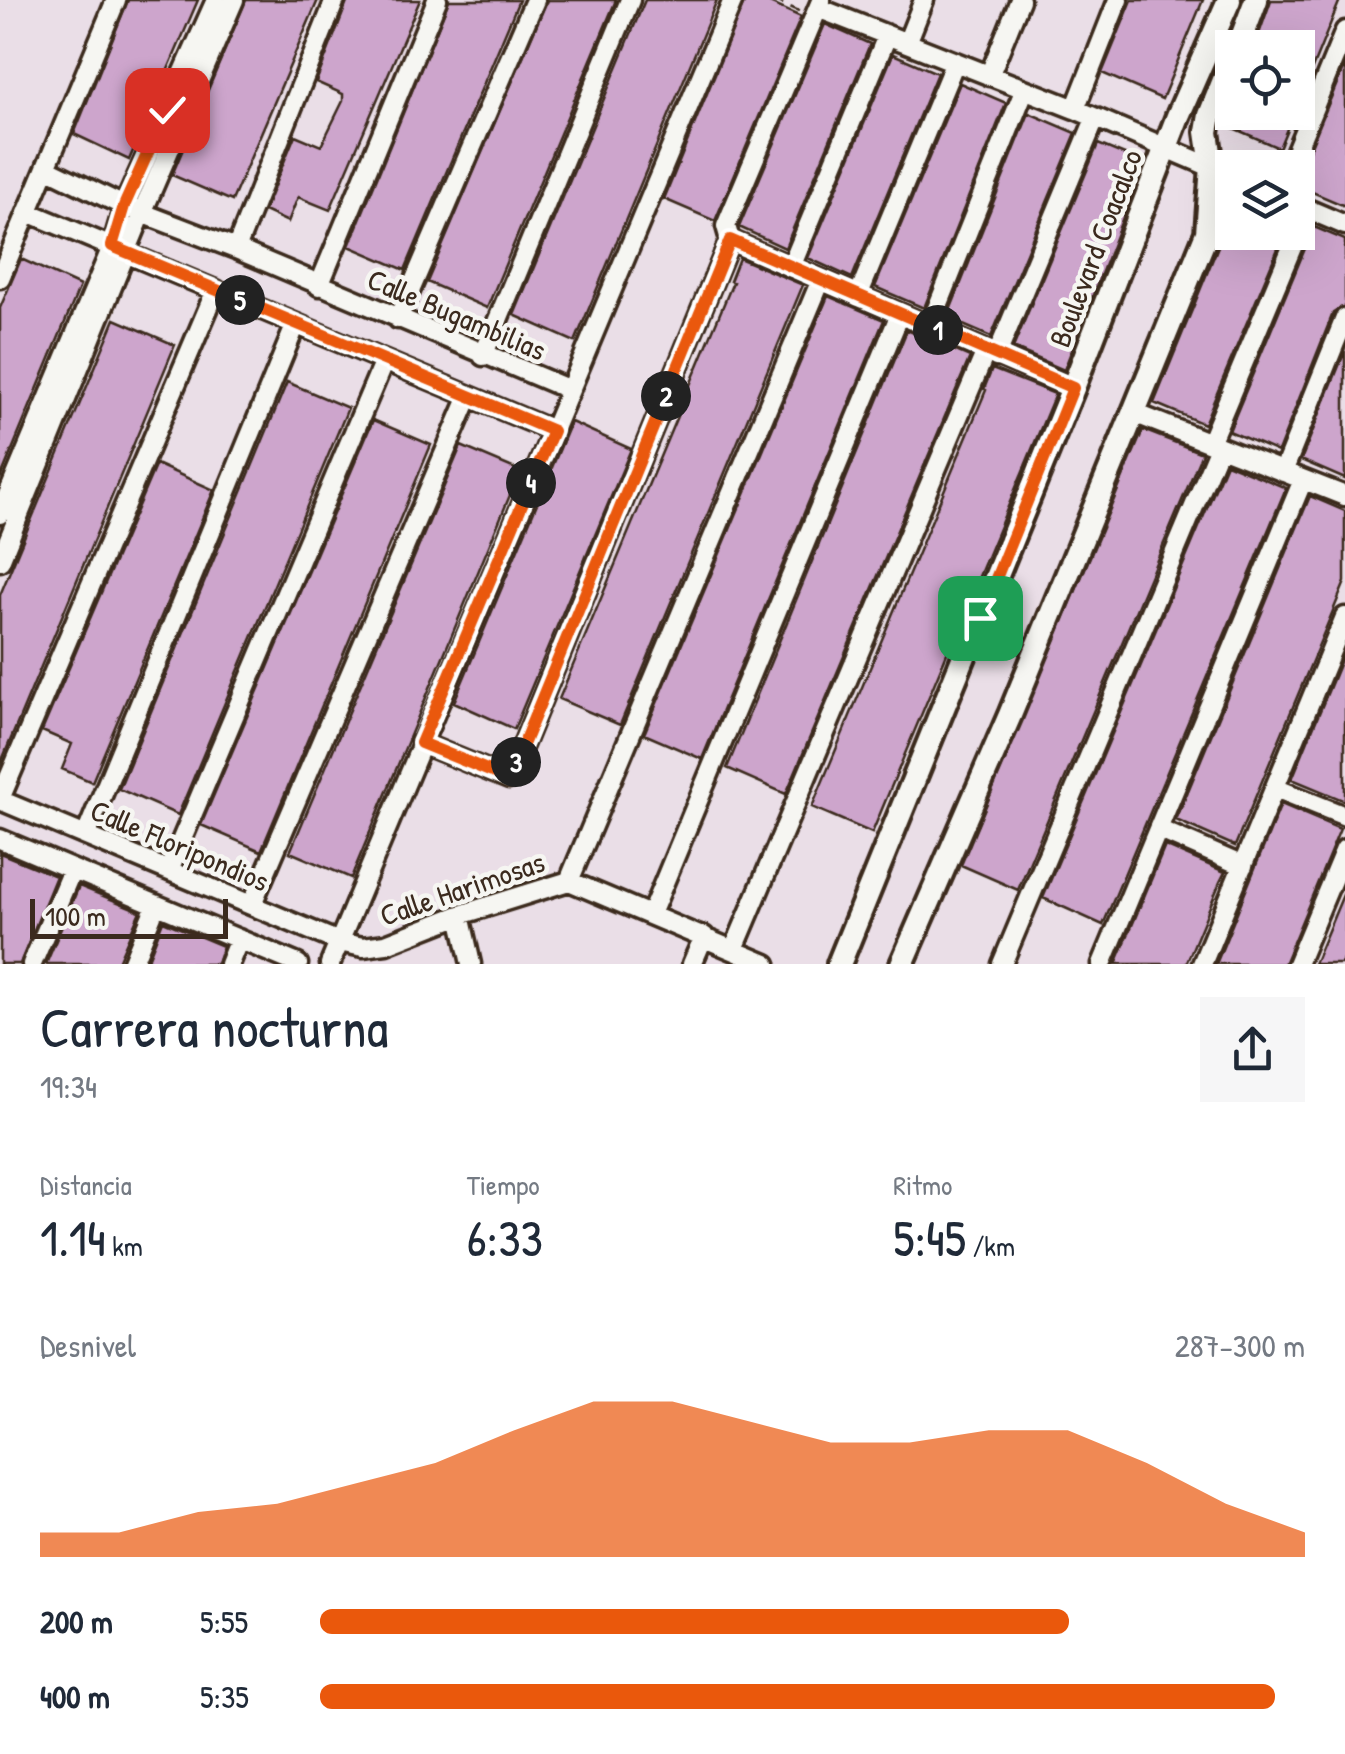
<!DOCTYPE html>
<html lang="es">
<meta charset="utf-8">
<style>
body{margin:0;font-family:"Patrick Hand",sans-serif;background:#f6f6f7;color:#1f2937;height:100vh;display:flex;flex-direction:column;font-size:38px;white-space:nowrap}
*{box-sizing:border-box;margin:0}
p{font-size:32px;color:#747a83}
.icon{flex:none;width:55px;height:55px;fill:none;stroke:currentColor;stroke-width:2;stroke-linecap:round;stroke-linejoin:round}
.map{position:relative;height:964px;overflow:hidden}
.panel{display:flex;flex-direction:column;background:#fff;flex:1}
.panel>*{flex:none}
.buttons{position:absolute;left:1215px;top:30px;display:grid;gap:20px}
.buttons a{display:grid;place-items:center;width:100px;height:100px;border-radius:0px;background:#fff;box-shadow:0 10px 40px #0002;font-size:50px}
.scale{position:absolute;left:30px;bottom:25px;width:198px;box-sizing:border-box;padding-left:10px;border:5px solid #3b2a1e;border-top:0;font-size:28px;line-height:35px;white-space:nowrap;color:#3b2a1e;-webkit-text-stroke:8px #f6f6f2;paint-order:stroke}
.pin{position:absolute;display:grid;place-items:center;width:85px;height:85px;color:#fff;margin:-42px;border-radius:20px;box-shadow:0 5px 15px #0006}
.km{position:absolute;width:50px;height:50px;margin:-25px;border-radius:50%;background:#222;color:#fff;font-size:28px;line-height:50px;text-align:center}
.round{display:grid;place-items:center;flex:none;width:105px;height:105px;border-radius:0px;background:#f6f6f7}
.headline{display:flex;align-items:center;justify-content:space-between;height:170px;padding:0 40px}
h1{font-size:55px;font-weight:600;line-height:75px}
.figures{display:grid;grid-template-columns:repeat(3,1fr);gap:15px;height:170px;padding:10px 40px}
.figures div{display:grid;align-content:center}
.figures b{font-size:50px;font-weight:600}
.figures small{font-size:28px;font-weight:400}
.figures p{font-size:28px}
.chart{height:280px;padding:20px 40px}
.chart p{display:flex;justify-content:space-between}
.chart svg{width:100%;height:180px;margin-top:10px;fill:#ea580c;opacity:.7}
ul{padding:0 40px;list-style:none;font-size:32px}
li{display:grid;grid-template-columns:160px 120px 1fr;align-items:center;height:75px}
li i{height:25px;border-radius:12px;background:#ea580c}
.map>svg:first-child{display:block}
</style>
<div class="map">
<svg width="1345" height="964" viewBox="0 0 1345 964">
<rect width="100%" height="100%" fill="#eadee7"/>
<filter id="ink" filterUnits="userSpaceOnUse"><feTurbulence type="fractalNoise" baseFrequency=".01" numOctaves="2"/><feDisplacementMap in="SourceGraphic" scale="20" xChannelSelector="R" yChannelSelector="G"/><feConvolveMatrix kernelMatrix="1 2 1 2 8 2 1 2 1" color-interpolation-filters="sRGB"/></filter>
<g filter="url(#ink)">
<!-- building -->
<path fill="#cda5cc" stroke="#3b2a1e" stroke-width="2.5" d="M128,0H198L129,160L74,134Z
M246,0H318L232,201L172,175Z
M348,0H420L330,210L298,197L288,222L264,211L295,135L321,146L343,101V94L316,82Z
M449,0H519L405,270L349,246Z
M547,0H616L487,308L427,282Z
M645,0H717L575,342L514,315Z
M745,0H763L801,17L715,221L664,199Z
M1132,0H1203L1162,99L1102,73Z
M1271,0H1340L1298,103V48H1254Z
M825,24L870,44L785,248L739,227Z
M893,54L937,73L852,278L808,258Z
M1345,64V206L1298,186V177Z
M960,83L1006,103L924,308L875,287Z
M1232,99V112H1294L1279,148L1224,124Z
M1029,113L1076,133L991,337L947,318Z
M1098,144L1144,163L1064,370L1013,348Z
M1232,199V232H1285L1204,424L1154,403L1221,239L1223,221Z
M1314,227L1345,240V306L1333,313L1278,452L1229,431Z
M739,258L803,285L620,725L559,699L733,282L730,281Z
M21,259L80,286L0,479V308Z
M828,296L884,320L702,759L644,734Z
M115,319L175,345L0,765V595Z
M907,330L970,357L786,794L727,768Z
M1345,351V479L1301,460Z
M992,369L1055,394L872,833L812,807L986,390L984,389Z
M287,382L348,408L178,815L119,789Z
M373,420L431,445L261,851L201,825Z
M571,422L631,449L514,729L454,702Z
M1143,430L1202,453L1018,890L961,865Z
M461,446L520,471L351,878L290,852Z
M1226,463L1286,488L1103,925L1043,898Z
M156,464L214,490L92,782L62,769L72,744L42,731Z
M1310,496L1345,511V582L1235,846L1176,820Z
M1345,650V801L1292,779Z
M1281,804L1340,829L1284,964H1216Z
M1165,846L1225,872L1220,882L1186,964H1116Z
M0,853L56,876L20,964H0Z
M79,886L140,911L117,964H46Z
M1345,890V955L1341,964H1314Z
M163,921L223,946L217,964H146Z"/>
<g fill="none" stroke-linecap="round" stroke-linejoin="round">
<!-- minor casing -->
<g stroke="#3b2a1e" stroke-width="25">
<path id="minor" d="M818,8L1075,109L1232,176
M907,43L924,0
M989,76L1020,0
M1075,109L1118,0
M46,168L124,206L236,249L570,390
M1289,168L1345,31
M1298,205L1345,225
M28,212L553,431
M730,240L1073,388
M730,240L726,226L821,1
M236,249L335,0
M791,267L887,36
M0,278L116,0
M319,286L437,0
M858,296L955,62
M398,319L535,0
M930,326L1024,91
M483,356L630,0
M996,357L1095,119
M1134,413L1345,496
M1210,443L1308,209
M1283,472L1345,318
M0,514L112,247L124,206L216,0
M0,561L142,213L234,0
M421,743L509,779L730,240
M1275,788L1345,816
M0,799L216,290
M0,800L339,942L363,947L386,944L460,915L569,881L766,964
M1158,829L1243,866
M86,835L296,324
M0,839L298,964
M169,870L384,361
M569,881L821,280
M252,904L469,396
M651,914L900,314
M460,915L471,964
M734,949L986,351
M32,964L72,870
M132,964L156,905
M229,964L239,939
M330,964L733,0
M692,964L704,936
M1002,964L1219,447
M1102,964L1303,480
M1202,964L1345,617
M1297,964L1345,849"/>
</g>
<!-- major casing -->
<g stroke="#3b2a1e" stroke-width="30">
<path id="major" d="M1238,48L1256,0
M839,964L1073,388L1178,116L1229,0
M902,964L1010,715L1207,233L1212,166L1207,132L1210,115L1232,60"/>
</g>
<!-- path -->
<path stroke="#3b2a1e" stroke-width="2.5" stroke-dasharray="10 8" stroke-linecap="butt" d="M774,0L799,11"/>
<!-- minor -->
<use href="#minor" stroke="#f6f6f2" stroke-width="18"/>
<!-- major -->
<use href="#major" stroke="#f6f6f2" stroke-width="22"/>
</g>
</g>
<g fill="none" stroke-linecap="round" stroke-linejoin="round" filter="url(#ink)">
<!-- route casing -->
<g stroke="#fff" stroke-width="20">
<path id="route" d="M167,110L124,206L112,246L553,431L421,743L509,779L730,240L1073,388L980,618"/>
</g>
<!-- route -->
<use href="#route" stroke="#ea580c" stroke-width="12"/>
</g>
<g text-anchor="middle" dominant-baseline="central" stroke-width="9" stroke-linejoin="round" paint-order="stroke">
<!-- street labels -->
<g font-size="30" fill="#3b2a1e" stroke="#f6f6f2">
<text transform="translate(1095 248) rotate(-69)">Boulevard Coacalco</text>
<text transform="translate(457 314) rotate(23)">Calle Bugambilias</text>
<text transform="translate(180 845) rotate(23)">Calle Floripondios</text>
<text transform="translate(462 888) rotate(-19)">Calle Harimosas</text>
</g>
</g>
</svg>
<div class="buttons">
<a><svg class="icon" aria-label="locate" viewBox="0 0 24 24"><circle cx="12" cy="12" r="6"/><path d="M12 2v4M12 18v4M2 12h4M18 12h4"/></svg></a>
<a><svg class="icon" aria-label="layers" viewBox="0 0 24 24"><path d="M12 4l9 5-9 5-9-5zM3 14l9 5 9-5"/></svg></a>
</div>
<div class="scale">100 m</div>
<div class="pin" style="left:980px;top:618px;background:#1e9e55"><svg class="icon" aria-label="arrive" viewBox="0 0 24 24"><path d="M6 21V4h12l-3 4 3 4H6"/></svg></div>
<div class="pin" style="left:167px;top:110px;background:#d93025"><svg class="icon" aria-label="check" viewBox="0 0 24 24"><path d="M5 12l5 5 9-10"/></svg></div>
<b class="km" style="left:938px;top:330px">1</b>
<b class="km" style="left:666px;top:396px">2</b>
<b class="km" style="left:516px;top:762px">3</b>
<b class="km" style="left:531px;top:483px">4</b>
<b class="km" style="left:240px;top:300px">5</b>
</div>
<section class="panel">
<div class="headline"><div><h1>Carrera nocturna</h1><p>19:34</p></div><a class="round"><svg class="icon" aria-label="share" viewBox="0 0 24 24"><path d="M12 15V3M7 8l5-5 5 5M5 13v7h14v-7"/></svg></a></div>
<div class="figures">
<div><p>Distancia</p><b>1.14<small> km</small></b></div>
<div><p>Tiempo</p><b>6:33</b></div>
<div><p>Ritmo</p><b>5:45<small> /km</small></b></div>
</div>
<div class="chart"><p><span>Desnivel</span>287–300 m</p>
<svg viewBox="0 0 160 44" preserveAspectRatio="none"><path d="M0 44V38L10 38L20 33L30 31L40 26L50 21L60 13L70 6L80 6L90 11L100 16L110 16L120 13L130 13L140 21L150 31L160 38V44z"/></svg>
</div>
<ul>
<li><b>200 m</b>5:55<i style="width:76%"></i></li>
<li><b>400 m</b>5:35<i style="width:97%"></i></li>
</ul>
</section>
